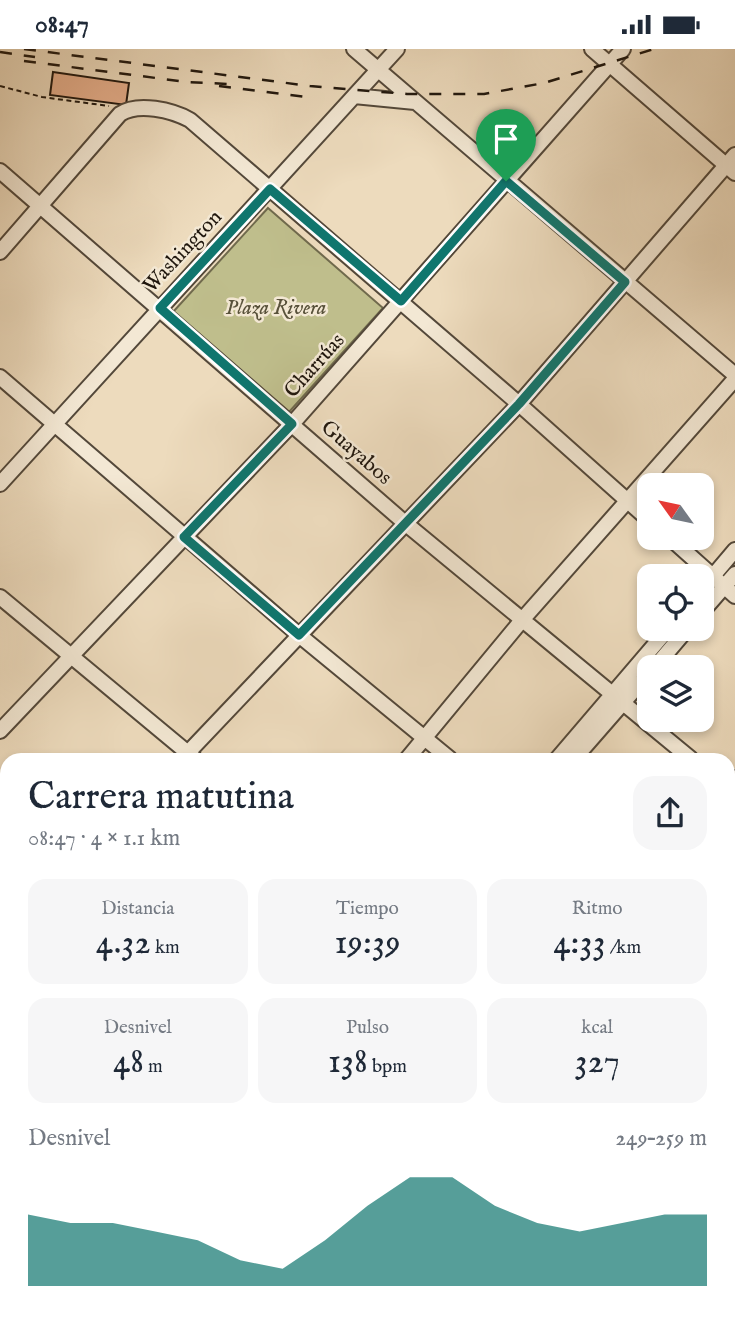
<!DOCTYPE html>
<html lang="es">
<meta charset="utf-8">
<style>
body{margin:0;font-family:"IM FELL English",serif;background:#f6f6f7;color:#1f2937;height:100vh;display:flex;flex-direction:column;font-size:26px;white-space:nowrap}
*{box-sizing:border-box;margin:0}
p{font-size:23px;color:#747a83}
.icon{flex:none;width:38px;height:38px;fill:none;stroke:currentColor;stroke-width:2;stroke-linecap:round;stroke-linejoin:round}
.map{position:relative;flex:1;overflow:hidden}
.side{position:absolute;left:0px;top:704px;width:735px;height:569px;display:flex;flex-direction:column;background:#fff;border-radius:21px 21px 0 0;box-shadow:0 4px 10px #0003}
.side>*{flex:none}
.needle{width:46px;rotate:303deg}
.controls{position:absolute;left:637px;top:424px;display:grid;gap:14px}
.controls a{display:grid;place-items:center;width:77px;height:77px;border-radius:14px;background:#fff;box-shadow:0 4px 10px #0003;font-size:35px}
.pin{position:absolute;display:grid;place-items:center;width:60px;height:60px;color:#fff;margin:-72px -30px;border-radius:50% 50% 50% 0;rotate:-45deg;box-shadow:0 0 7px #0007}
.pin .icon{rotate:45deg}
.round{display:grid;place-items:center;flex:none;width:74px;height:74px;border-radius:21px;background:#f6f6f7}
.overview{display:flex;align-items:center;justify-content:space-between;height:119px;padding:0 28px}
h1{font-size:38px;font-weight:600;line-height:52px}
.figures{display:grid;grid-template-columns:repeat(3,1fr);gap:10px;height:119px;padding:7px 28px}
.figures div{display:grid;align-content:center;border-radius:18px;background:#f6f6f7;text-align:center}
.figures b{font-size:35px;font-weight:600}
.figures small{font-size:19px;font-weight:400}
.figures p{font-size:19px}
.chart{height:196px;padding:14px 28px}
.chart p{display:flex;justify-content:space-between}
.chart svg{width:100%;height:126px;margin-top:7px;fill:#0f766e;opacity:.7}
.status{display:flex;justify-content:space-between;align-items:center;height:49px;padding:0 35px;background:#fff;direction:ltr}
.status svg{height:19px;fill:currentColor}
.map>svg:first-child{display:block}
</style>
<div class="status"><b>08:47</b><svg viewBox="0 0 49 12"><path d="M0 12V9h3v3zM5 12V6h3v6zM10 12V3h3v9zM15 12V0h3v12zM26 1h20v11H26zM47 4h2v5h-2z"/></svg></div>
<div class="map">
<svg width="735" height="1272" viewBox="0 0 735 1272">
<rect width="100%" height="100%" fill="#eddbbd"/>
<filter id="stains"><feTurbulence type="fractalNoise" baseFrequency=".00286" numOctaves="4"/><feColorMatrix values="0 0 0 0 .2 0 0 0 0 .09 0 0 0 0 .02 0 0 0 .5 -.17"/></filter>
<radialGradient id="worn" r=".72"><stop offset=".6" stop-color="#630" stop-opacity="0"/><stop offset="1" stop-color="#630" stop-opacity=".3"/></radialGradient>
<!-- green -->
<path fill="#bfbe8c" stroke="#706a4d" stroke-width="2" d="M268,159L383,259L289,363L173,263Z"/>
<!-- building -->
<path fill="#e5ae8b" stroke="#20170e" stroke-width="2" d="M53,23L129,34L126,56L50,46Z"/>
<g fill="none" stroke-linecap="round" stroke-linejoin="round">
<!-- minor casing -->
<g stroke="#53483a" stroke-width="18">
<path id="minor" d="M354,0L735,326
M592,0L735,124
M354,47L415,53
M0,122L405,474L691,710
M0,203L120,65C138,53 172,61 190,71L519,355L649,471
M0,328L299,586L450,710
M0,435L397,0
M669,488L735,547
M702,540L735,501
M0,548L195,710
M702,563L735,525
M655,618L688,579
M0,682L292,375L623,0
M182,710L519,355L735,106
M407,710L522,571L735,330
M557,710L669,579
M574,710L649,624
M728,738L735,729
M0,748L7,754
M0,901L7,894
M0,940L7,947
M728,941L735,932
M728,1132L735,1137
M0,1166L7,1159
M0,1179L7,1186
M728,1199L735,1189
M94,1265L102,1272
M373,1265L382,1272
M664,1265L672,1272
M78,1272L84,1265
M201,1272L206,1265
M306,1272L312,1265
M480,1272L485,1265"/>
</g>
<!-- path -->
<path stroke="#20170e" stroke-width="2" stroke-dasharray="5 3.5" stroke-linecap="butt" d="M0,37L42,48L109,57"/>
<!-- minor -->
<use href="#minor" stroke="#f3e8d4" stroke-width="14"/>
<!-- rail -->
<path stroke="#20170e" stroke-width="2.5" stroke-dasharray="12 12" stroke-linecap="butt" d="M24,0L310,37L407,45H484L544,34L654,0
M0,3L35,8
M24,12L187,33L229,35
M219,37L306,48"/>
</g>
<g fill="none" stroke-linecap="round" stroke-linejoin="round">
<!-- route casing -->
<g stroke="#fff" stroke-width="14">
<path id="route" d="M506,132L625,233L519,355L299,586L184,488L292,375L160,259L270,140L401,252Z"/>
</g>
<!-- route -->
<use href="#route" stroke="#0f766e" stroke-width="9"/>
</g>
<g text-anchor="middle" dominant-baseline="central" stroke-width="5" stroke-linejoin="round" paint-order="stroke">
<!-- street labels -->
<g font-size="21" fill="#20170e" stroke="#f3e8d4">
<text transform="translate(183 203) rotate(-47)">Washington</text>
<text transform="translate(315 317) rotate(-48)">Charrúas</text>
<text transform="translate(356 404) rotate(41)">Guayabos</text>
</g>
<!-- park labels -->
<g font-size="21" font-style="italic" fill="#58513a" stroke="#f3e8d4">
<text x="276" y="259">Plaza Rivera</text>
</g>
</g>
<rect width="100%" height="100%" filter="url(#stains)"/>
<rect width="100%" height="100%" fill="url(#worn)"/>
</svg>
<div class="controls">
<a><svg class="needle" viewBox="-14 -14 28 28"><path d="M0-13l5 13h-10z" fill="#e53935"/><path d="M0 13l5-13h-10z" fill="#747a83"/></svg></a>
<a><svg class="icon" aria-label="locate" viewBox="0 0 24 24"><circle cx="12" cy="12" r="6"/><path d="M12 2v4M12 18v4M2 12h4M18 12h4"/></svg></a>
<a><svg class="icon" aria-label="layers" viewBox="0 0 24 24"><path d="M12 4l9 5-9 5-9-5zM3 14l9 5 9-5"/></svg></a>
</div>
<div class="pin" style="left:506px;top:132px;background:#1e9e55"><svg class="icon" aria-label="arrive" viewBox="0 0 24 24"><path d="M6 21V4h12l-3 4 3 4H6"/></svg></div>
<section class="side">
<div class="overview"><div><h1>Carrera matutina</h1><p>08:47 · 4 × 1.1 km</p></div><a class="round"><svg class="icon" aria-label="share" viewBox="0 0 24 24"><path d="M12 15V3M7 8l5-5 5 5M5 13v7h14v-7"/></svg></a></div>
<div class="figures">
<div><p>Distancia</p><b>4.32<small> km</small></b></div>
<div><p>Tiempo</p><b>19:39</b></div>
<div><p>Ritmo</p><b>4:33<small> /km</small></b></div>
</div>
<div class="figures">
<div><p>Desnivel</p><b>48<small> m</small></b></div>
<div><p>Pulso</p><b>138<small> bpm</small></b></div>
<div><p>kcal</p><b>327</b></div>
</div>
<div class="chart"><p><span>Desnivel</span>249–259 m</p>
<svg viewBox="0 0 160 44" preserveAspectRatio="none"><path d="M0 44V19L10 22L20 22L30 25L40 28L50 35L60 38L70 28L80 16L90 6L100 6L110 16L120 22L130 25L140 22L150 19L160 19V44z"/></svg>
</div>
</section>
</div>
